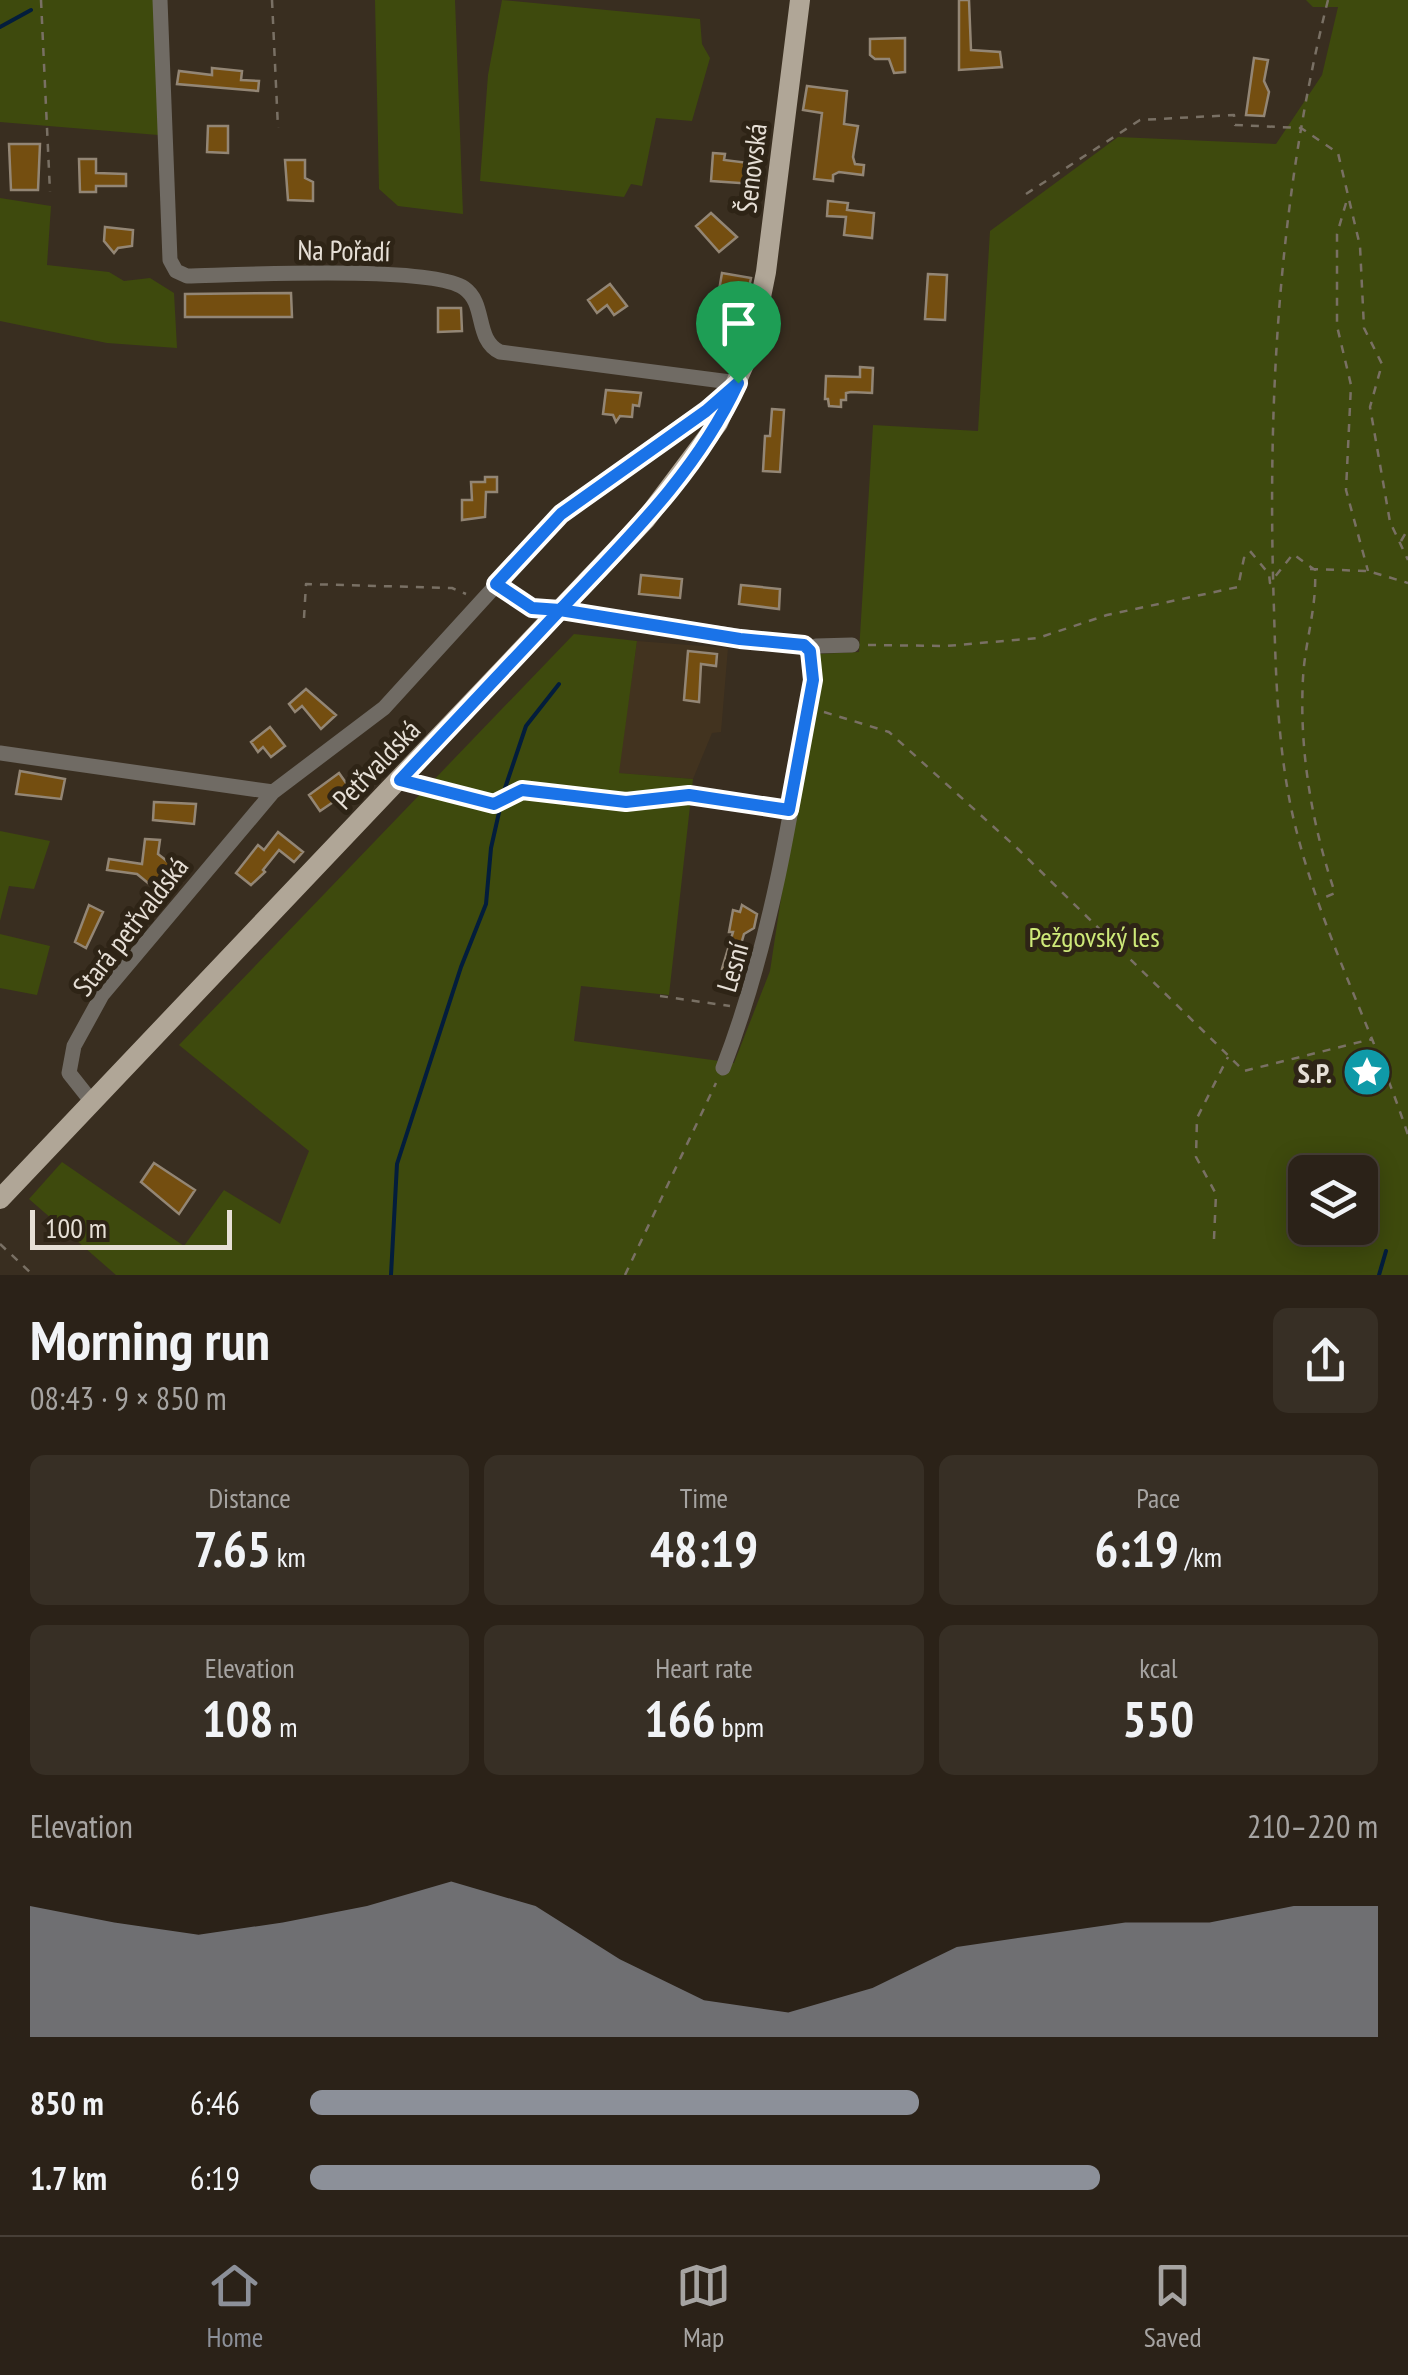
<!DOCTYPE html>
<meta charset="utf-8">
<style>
body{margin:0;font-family:"PT Sans Narrow",sans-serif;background:#372f25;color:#f1f3f6;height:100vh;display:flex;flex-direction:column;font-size:38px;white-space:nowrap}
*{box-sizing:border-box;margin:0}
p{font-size:32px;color:#a6a4a2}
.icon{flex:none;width:55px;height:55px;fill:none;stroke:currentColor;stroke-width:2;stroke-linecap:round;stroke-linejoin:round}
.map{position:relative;height:1275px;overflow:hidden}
.details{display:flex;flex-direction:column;background:#2b2218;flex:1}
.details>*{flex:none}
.controls{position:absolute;left:1288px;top:1155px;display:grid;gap:20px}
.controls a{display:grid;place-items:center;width:90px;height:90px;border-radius:15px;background:#2b2218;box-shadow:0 5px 25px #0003,0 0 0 2px #473f37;font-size:50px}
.scale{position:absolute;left:30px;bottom:25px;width:202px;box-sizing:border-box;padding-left:10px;border:5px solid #e6dfd6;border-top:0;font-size:28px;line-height:35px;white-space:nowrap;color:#e6dfd6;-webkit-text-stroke:8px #2e2416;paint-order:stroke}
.pin{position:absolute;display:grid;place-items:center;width:85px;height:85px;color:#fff;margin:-102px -42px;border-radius:50% 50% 50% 0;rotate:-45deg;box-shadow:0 0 10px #0007}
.pin .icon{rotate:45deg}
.round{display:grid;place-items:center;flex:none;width:105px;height:105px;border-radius:15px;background:#372f25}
.head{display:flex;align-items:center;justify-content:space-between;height:170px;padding:0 30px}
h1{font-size:55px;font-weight:800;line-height:75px}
.figures{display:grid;grid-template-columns:repeat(3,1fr);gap:15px;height:170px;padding:10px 30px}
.figures div{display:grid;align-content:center;border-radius:15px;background:#372f25;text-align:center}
.figures b{font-size:50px;font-weight:800}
.figures small{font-size:28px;font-weight:400}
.figures p{font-size:28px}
.chart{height:280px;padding:20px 30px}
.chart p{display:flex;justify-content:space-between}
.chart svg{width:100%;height:180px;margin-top:10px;fill:#8c9099;opacity:.7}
ul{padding:0 30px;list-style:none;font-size:32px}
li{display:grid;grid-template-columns:160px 120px 1fr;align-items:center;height:75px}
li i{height:25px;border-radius:12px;background:#8c9099}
.menu{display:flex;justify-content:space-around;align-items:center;height:140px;border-top:2px solid #473f37;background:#2b2218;font-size:28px;color:#a6a4a2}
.menu a{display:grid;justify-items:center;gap:5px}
.menu .active{color:#8c9099}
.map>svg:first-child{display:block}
</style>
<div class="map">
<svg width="1408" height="1275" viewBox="0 0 1408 1275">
<rect width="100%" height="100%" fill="#392e20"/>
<!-- built -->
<path fill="#42331f" d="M637,641L728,648L721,732L712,733L693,779L618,773Z"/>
<!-- green -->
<path fill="#3e4a0d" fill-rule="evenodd" d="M0,0H160L158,135L0,122Z
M375,0H455L463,214L398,206L379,189Z
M502,0L700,19L702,44L710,58L692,121L656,118L642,186L631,184L624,197L480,181L488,75Z
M1306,0H1408V1275H116L29,1199L62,1162L184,1246L224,1190L280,1224L309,1151L179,1045L574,634L637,641L619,773L693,779L669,995L581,986L574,1041L734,1063L770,971L818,654L859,652L873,425L978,431L990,231L1118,137L1276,144L1322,75L1338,7H1313ZM1305,1172H1360V1228H1305Z
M0,198L51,206L47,265L109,272L124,281L150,278L174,293L177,348L107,343L0,321Z
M0,831L50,841L34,889L9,886L0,921Z
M0,934L50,946L37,995L0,988Z"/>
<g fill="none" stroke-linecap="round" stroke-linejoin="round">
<!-- stream -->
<path stroke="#031d3c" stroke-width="4" d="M0,27L31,10
M503,794L526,726L559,684
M391,1275L397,1164L461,967L486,904L491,848L500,808
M1379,1275L1386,1251"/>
</g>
<!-- building -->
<path fill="#744e10" stroke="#938675" stroke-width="2.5" d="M959,0H969L971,50L1000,52L1002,67L959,70Z
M905,38V72L894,73L889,59H875L870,55V39Z
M1254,58L1268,60L1264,81L1269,92L1264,116L1246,115Z
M212,68L242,71L241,80L259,81L258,91L177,84L179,71L212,75Z
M807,86L847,91L844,124L858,126L853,157L855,164L864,165L863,175L839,172L833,175V181L814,179L822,113L803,110Z
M208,126H228V153L207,152Z
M9,144H40L38,190H11Z
M713,153L725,154L724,160L757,164L754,184L711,181Z
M79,159H96V173L126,174V186H96V192H80Z
M285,160H305V178L313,182V201L288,200Z
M828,201L848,203L847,210L874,213L872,238L844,235L846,217L827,216Z
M711,213L737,237L719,252L696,226Z
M105,227L133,230L132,246L118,248L114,253L104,241Z
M722,273L751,278L742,320L732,318L733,310L717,302Z
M928,274L947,275L945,320L925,319Z
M610,284L627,306L614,315L607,305L597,313L588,300Z
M291,293L292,317H185V294Z
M438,308H461L462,331L438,332Z
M860,367L873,368L872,393L851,392L846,393V400H841V407L829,406L828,399H825L826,376L860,377Z
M606,390L641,393L639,406L633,405L632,417L620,416L616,422L613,415L603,414Z
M772,409L784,410L780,472L763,471L765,436H770Z
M485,477H497V492H486L485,517L462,520V500H472L471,482H485Z
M641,575L682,579L680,598L639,594Z
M741,585L780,589L779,609L739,604Z
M688,651L717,654L716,666L701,664L699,702L684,700Z
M306,689L336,715L321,729L302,706L295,712L289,704Z
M270,727L285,746L271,757L263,747L258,752L251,742Z
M20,771L65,779L61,799L16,794Z
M339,773L351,790L320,811L309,795Z
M154,802L196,804L194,824L153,820Z
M278,832L303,852L294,862L279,850L263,870L265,872L251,885L236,873L258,845L264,850Z
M145,839L160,840L158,854L177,869L159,892L137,874L107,870L109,859L142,864Z
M89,905L103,912L86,948L75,942Z
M742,905L757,914L754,928L744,934L733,972L722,969L733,932H729L733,910L740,912Z
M154,1163L195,1190L179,1214L141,1182Z"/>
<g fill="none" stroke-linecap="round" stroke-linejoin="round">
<!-- path -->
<path stroke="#797064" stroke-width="2.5" stroke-dasharray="8 8" stroke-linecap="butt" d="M41,0L50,192
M272,0L278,128
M1328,0C1278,199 1267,406 1274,610C1276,682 1278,759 1296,829C1322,934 1374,1032 1408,1135
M1026,194L1140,120L1234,115L1235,125L1301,128L1338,153L1360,246L1364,328L1382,364L1370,407L1390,522L1408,560
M1346,203L1337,234V326L1351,385L1346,490L1368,571
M1401,541L1408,529
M1310,569L1368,571L1408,583
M304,618L306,584L452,588L466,594
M868,645L946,646L1038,638L1107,615L1238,587L1244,558L1250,551L1269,574L1270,583L1293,554L1315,570C1317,608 1305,641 1303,678C1299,751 1312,825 1335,893L1321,899
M824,712L889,732L1018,849L1244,1071L1372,1039
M660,996L730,1006
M1214,1239L1216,1194L1196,1157L1197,1118L1228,1057
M0,1244L33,1275
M625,1275L716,1083"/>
<!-- minor -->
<path stroke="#706b64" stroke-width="15" d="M160,0L170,260L176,271L187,276C237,275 431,265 464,288C487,304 474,339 500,352L738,383
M496,584L532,608L804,645L810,651L813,679C792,811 771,943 723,1068
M810,651L816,646L852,645
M0,753L273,792
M400,779L495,804L521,790L626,802L689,795L789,810
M92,1102L69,1073L74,1046L102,995L273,792L384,708L561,514L731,389"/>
<!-- major -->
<path stroke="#b0a697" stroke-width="20" d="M0,1199L646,519L718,423L750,351L766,272L800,0"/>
</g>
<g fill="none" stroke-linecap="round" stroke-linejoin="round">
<!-- route casing -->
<g stroke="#fff" stroke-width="20">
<path id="route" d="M738,383L706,411L561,514L496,584L532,608L560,610L400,780L494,804L522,790L626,802L689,795L789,810L813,680L810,651L804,645L740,639L560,610C627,539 697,472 738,383"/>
</g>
<!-- route -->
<use href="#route" stroke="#1a73e8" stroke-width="12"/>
</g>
<!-- icons -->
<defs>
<g id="sight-disc" transform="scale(2.5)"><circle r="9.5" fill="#0f9aa8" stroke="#2e2416"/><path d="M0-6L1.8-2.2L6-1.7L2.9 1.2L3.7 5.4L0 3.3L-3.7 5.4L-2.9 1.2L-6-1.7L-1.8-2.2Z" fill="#fff"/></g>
</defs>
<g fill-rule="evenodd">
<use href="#sight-disc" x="1367" y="1072"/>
</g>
<g text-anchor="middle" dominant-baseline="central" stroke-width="10" stroke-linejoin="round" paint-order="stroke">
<!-- street labels -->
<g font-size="28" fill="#e6dfd6" stroke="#2e2416">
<text transform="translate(751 168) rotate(-83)">Šenovská</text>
<text transform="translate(344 250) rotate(1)">Na Pořadí</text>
<text transform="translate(376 764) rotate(-46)">Petřvaldská</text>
<text transform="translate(130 926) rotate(-52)">Stará petřvaldská</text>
<text transform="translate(732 967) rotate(-74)">Lesní</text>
</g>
<!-- park labels -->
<g font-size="28" fill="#cee979" stroke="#2e2416">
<text x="1094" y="936">Pežgovský les</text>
</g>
<!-- poi labels -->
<g font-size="28" font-weight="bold" fill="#e6dfd6" stroke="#2e2416" text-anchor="end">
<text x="1332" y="1072">S.P.</text>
</g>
</g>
</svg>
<div class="controls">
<a><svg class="icon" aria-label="layers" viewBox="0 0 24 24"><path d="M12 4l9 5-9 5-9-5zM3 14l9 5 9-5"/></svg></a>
</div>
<div class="scale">100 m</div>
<div class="pin" style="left:738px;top:383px;background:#1e9e55"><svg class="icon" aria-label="arrive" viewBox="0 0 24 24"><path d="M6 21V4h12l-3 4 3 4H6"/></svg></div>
</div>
<section class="details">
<div class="head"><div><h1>Morning run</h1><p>08:43 · 9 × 850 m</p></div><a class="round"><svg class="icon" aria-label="share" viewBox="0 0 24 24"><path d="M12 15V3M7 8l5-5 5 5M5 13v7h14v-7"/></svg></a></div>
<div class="figures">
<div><p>Distance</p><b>7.65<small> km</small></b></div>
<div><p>Time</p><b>48:19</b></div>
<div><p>Pace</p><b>6:19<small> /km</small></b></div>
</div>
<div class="figures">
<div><p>Elevation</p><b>108<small> m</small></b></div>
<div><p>Heart rate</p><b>166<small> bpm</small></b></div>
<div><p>kcal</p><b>550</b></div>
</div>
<div class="chart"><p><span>Elevation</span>210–220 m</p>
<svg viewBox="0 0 160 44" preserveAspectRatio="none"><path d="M0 44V12L10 16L20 19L30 16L40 12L50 6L60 12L70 25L80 35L90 38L100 32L110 22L120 19L130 16L140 16L150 12L160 12V44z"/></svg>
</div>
<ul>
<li><b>850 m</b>6:46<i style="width:57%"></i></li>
<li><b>1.7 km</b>6:19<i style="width:74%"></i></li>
</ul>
</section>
<nav class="menu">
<a class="active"><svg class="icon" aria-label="home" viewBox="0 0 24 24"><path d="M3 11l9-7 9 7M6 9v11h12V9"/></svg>Home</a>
<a><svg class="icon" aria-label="map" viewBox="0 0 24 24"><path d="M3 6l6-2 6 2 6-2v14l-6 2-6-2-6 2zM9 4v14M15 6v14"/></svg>Map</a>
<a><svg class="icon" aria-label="saved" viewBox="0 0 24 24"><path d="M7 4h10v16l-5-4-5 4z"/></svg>Saved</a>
</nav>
